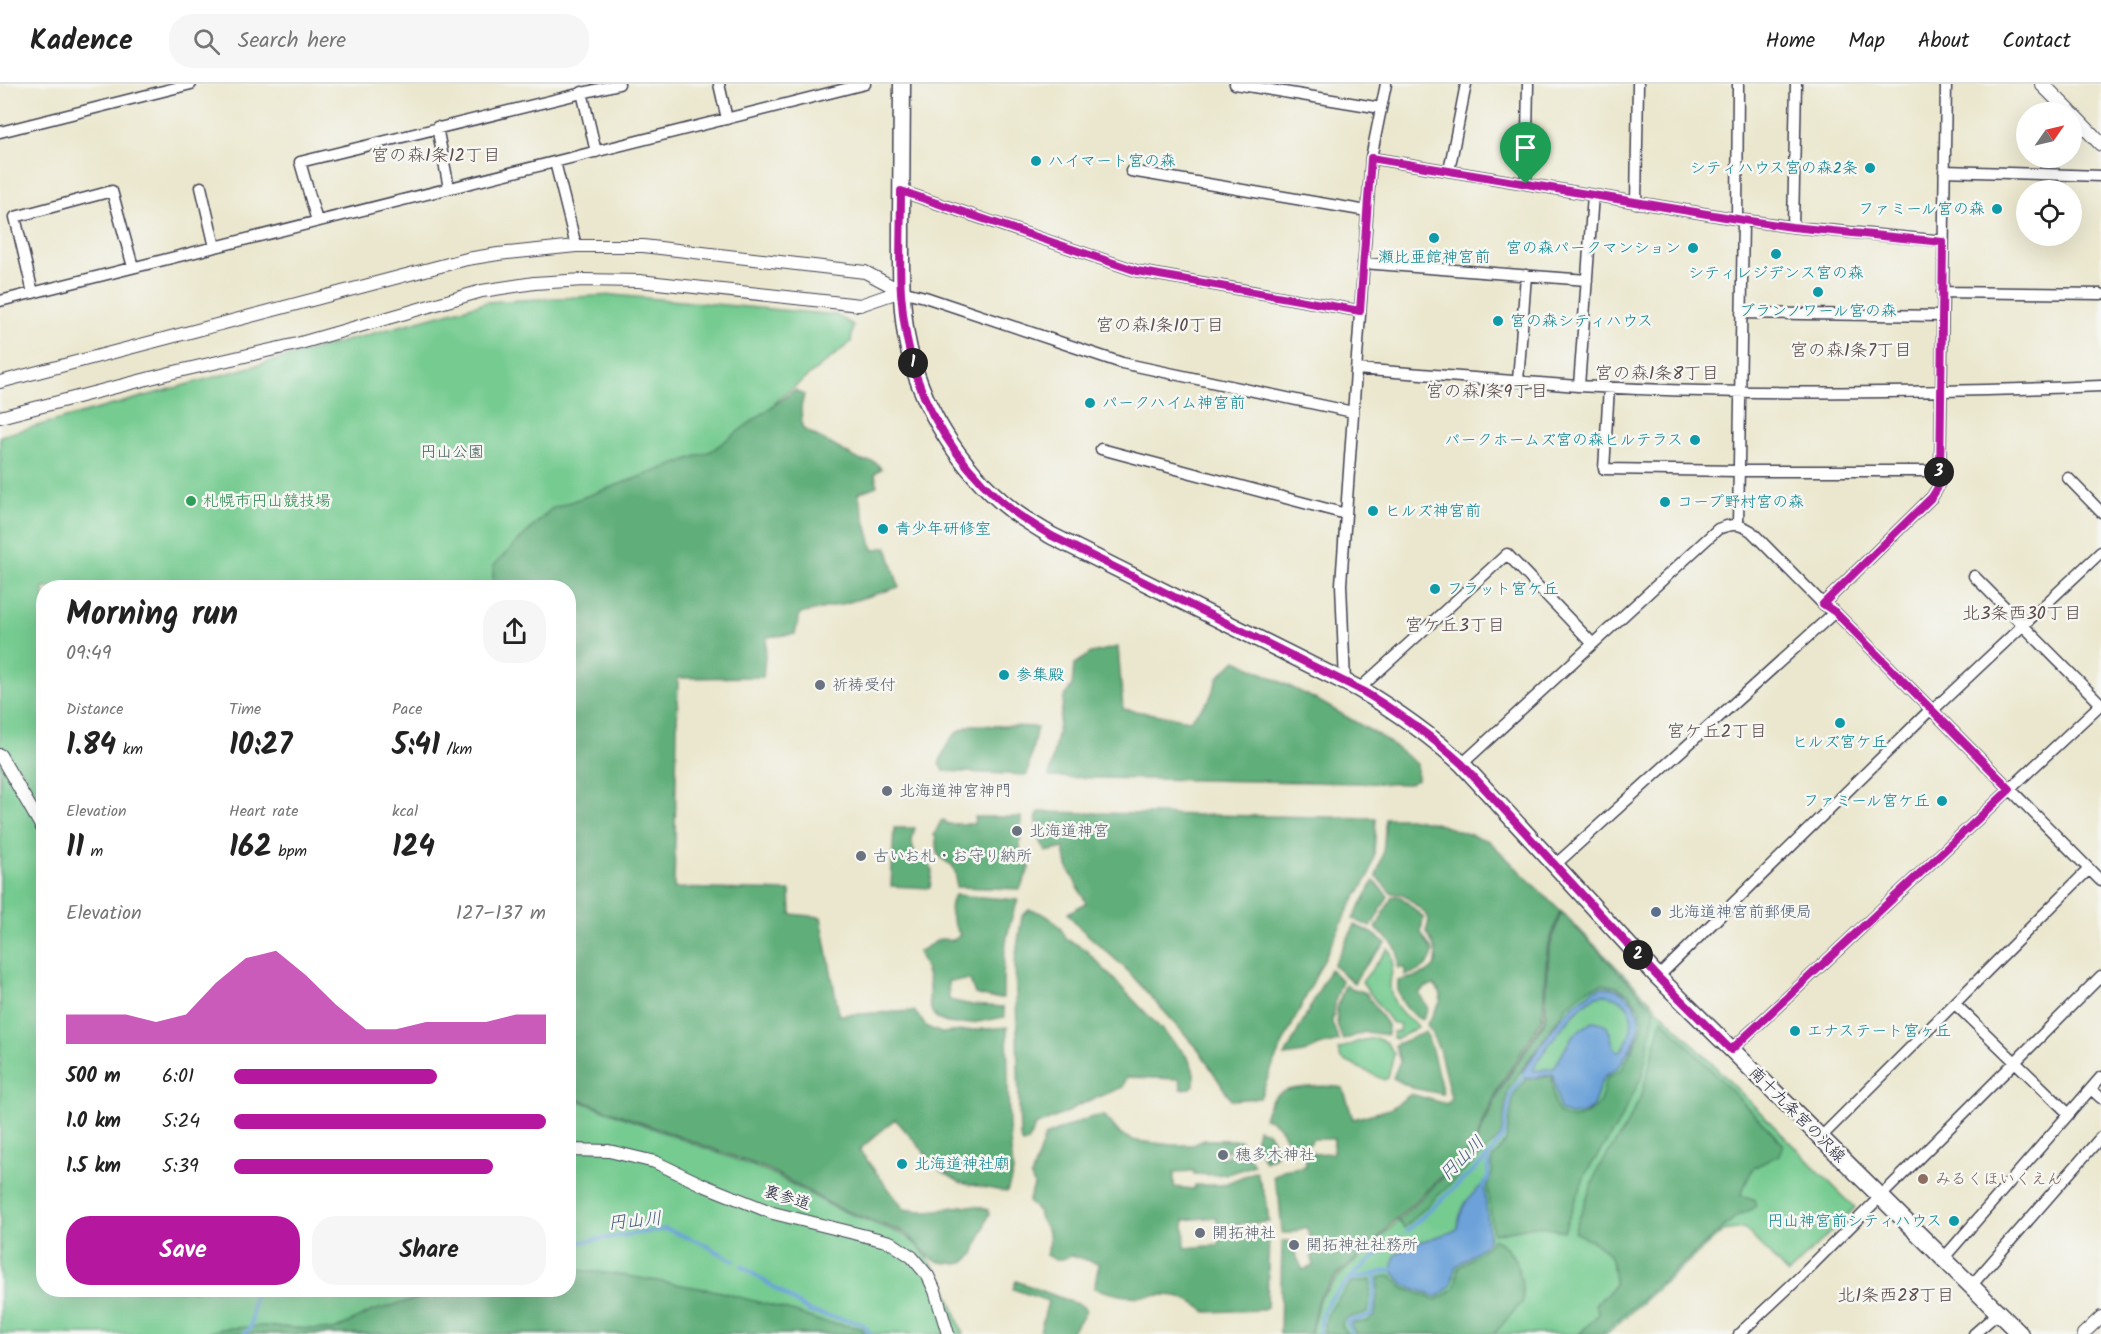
<!DOCTYPE html>
<meta charset="utf-8">
<style>
body{margin:0;font-family:Kalam,"Klee One",sans-serif;background:#f6f6f6;color:#222;height:100vh;display:flex;flex-direction:column;font-size:22px;white-space:nowrap}
*{box-sizing:border-box;margin:0}
p{font-size:20px;color:#767676}
.icon{flex:none;width:33px;height:33px;fill:none;stroke:currentColor;stroke-width:2;stroke-linecap:round;stroke-linejoin:round}
.map{position:relative;flex:1;overflow:hidden}
.drawer{position:absolute;left:36px;top:496px;width:540px;height:717px;display:flex;flex-direction:column;background:#fff;border-radius:24px;box-shadow:0 6px 24px #0002}
.drawer>*{flex:none}
.needle{width:39px;rotate:56deg}
.buttons{position:absolute;left:2016px;top:18px;display:grid;gap:12px}
.buttons a{display:grid;place-items:center;width:66px;height:66px;border-radius:50%;background:#fff;box-shadow:0 6px 24px #0002;font-size:30px}
.pin{position:absolute;display:grid;place-items:center;width:51px;height:51px;color:#fff;margin:-62px -26px;border-radius:50% 50% 50% 0;rotate:-45deg;box-shadow:0 0 6px #0007}
.pin .icon{rotate:45deg}
.km{position:absolute;width:30px;height:30px;margin:-15px;border-radius:50%;background:#222;color:#fff;font-size:16px;line-height:30px;text-align:center}
.round{display:grid;place-items:center;flex:none;width:63px;height:63px;border-radius:24px;background:#f6f6f6}
.head{display:flex;align-items:center;justify-content:space-between;height:102px;padding:0 30px}
h1{font-size:33px;font-weight:600;line-height:45px}
.metrics{display:grid;grid-template-columns:repeat(3,1fr);gap:9px;height:102px;padding:6px 30px}
.metrics div{display:grid;align-content:center}
.metrics b{font-size:30px;font-weight:600}
.metrics small{font-size:16px;font-weight:400}
.metrics p{font-size:16px}
.chart{height:168px;padding:12px 30px}
.chart p{display:flex;justify-content:space-between}
.chart svg{width:100%;height:108px;margin-top:6px;fill:#b5179e;opacity:.7}
.cta{display:flex;gap:12px;margin-top:auto;padding:12px 30px}
.cta a{flex:1;height:69px;border-radius:24px;background:#b5179e;color:#fff;font-size:24px;font-weight:600;line-height:69px;text-align:center}
.cta a+a{background:#f6f6f6;color:#222}
ul{padding:0 30px;list-style:none;font-size:20px}
li{display:grid;grid-template-columns:96px 72px 1fr;align-items:center;height:45px}
li i{height:15px;border-radius:8px;background:#b5179e}
header{display:flex;align-items:center;gap:36px;box-sizing:border-box;height:84px;padding:0 30px;background:#fff;border-bottom:2px solid #e0e0e0}
header strong{font-size:28px}
nav{display:flex;gap:33px;margin-inline-start:auto;font-size:21px}
.search{width:420px;height:54px;background:#f6f6f6;display:flex;align-items:center;gap:15px;box-sizing:border-box;padding:0 21px;border-radius:24px;color:#767676;font-size:22px}
.map>svg:first-child{display:block}
</style>
<header>
<strong>Kadence</strong>
<div class="search"><svg class="icon" aria-label="search" viewBox="0 0 24 24"><circle cx="10" cy="10" r="6"/><path d="M15 15l6 6"/></svg>Search here</div>
<nav><a>Home</a><a>Map</a><a>About</a><a>Contact</a></nav>
</header>
<div class="map">
<svg width="2101" height="1250" viewBox="0 0 2101 1250">
<rect width="100%" height="100%" fill="#f6f6f2"/>
<filter id="ink" filterUnits="userSpaceOnUse"><feTurbulence type="fractalNoise" baseFrequency=".0167" numOctaves="2"/><feDisplacementMap in="SourceGraphic" scale="12" xChannelSelector="R" yChannelSelector="G"/><feConvolveMatrix kernelMatrix="1 2 1 2 8 2 1 2 1" color-interpolation-filters="sRGB"/></filter>
<filter id="wash" filterUnits="userSpaceOnUse"><feTurbulence type="fractalNoise" baseFrequency=".008" numOctaves="4" result="noise"/><feDisplacementMap in="SourceGraphic" scale="24" xChannelSelector="R" yChannelSelector="G"/><feGaussianBlur stdDeviation="1.35" result="paint"/><feColorMatrix in="noise" values="0 0 0 0 0 0 0 0 0 0 0 0 0 0 0 0 0 1.4 0 .05"/><feComposite in="paint" operator="in"/></filter>
<g filter="url(#wash)">
<rect width="100%" height="100%" fill="#ebe7ce"/>
<!-- green -->
<path fill="#75cb90" stroke="#4c7666" stroke-width="1.5" d="M613,211L836,231L853,241L851,258L779,315L720,377L522,504H44V1206H568L569,1013L769,1088L835,1124L904,1151L919,1163L942,1193L963,1250H0V352L487,218Z
M1561,827L1855,1124L1788,1190L1744,1144L1723,1147L1606,1250H1311L1319,1216L1339,1192L1372,1162L1473,1065L1499,1005L1544,936L1548,866Z
M1388,865C1398,875 1390,889 1390,901C1390,917 1403,933 1416,940L1418,943L1397,955L1393,954V948H1399L1400,940L1391,938L1362,898Z
M1375,954L1386,958L1394,970L1388,994L1384,996L1341,975L1338,966L1359,957Z"/>
<!-- forest -->
<path fill="#60af7a" stroke="#41685a" stroke-width="1.5" d="M795,306L804,311L801,323L802,344L861,377C871,376 875,376 881,385L875,389L877,402L858,409L873,466L887,463L899,503L846,519L800,530L795,550L767,553L763,593L678,594L674,804L790,807L791,830L821,833L839,931L914,927L927,943L941,949L1007,943L1009,1044L1013,1089L1007,1108L961,1099L941,1087L895,1035L859,1066L904,1125C912,1126 921,1128 929,1127C952,1125 965,1117 988,1126L989,1130L974,1170L964,1178L958,1180L940,1178L932,1175L905,1149L836,1123L770,1086L569,1012L568,504H493V482L551,425L711,367Z
M1118,563L1123,625L1190,636L1209,616L1219,592L1236,576L1319,617L1383,654L1417,680V696L1408,700L1049,693L1064,614L1072,601L1074,581L1091,569Z
M972,641L1037,643L1027,691L944,687L939,680C947,659 950,649 972,641Z
M1039,728L1376,734L1374,771L1369,792L1349,824L1274,978L1260,1014L1231,1016L1199,966L1125,884L1078,842L1068,829L1086,819L1067,782L1064,764L1046,768C1040,757 1032,739 1039,728Z
M975,733H1021L1020,770L1030,783L1020,805L956,803V790L952,781C936,773 936,770 936,754L934,751L941,737L944,736L947,740H974Z
M1385,734H1409L1435,739L1489,757L1560,827L1547,865L1542,935L1498,1004L1472,1064L1396,1135L1372,1161L1337,1191L1318,1215L1310,1250H1280L1282,1157H1289L1303,1186L1313,1182L1311,1172L1317,1168L1306,1143L1291,1149H1282L1279,1113L1273,1093L1283,1086L1306,1082L1305,1068L1312,1067V1070L1333,1069L1334,1055H1312L1311,1059L1296,1064C1280,1056 1285,1038 1264,1034C1267,1026 1270,1015 1278,1010C1289,1002 1330,1001 1343,1004L1353,1035L1390,1025L1411,1010L1447,1020L1451,1014L1439,965L1427,940L1440,919L1441,910L1434,901L1426,903L1419,909L1428,925L1422,936C1407,929 1396,913 1398,897C1433,889 1449,884 1426,848L1429,837L1425,829L1403,810L1391,809L1376,792C1384,772 1385,755 1385,734Z
M894,744H915C909,759 912,774 929,779L932,788L930,804L891,802Z
M1374,797L1388,812L1371,843L1353,835Z
M955,811L1018,816C1004,850 1003,877 1003,914H991L975,910L970,896L948,897L949,916L972,921L1003,923L1005,933C984,936 936,952 930,922C928,914 930,906 929,899C927,887 923,878 918,868L940,855L954,856L960,851C953,839 945,824 955,811Z
M1396,812L1401,813L1423,833L1421,849L1433,868C1430,883 1420,888 1405,891V884H1398C1401,860 1390,859 1376,844L1392,813Z
M1029,826C1046,828 1060,839 1066,855L1084,864L1183,968C1191,978 1196,987 1194,1001L1191,1004L1181,1005L1180,995L1126,993L1123,1003L1077,1022L1070,1027L1035,1042L1028,1058L1023,1060L1020,1053L1015,877L1022,832Z
M1561,828L1655,926L1642,992L1617,1042L1586,1089L1564,1147L1535,1142L1493,1150L1487,1101L1492,1089V1075L1506,1057L1514,1010L1527,995L1552,992C1553,1002 1552,1016 1557,1025C1565,1043 1593,1031 1600,1017C1603,1010 1604,1001 1607,994L1622,985L1641,948L1643,937L1639,924L1629,910L1617,903L1602,900L1586,906L1567,922L1508,1005L1501,1052L1404,1144L1398,1136L1473,1065L1500,1006L1545,937L1549,866Z
M1355,841L1372,849L1386,859L1361,887L1354,899L1333,881Z
M1330,885L1342,897L1336,914L1332,939L1339,957L1319,962L1304,969L1285,972Z
M1346,900L1351,904L1366,909L1387,941V951L1365,948L1343,956C1332,932 1336,924 1346,900Z
M1662,935L1784,1061L1779,1071L1753,1084L1740,1111L1754,1115L1756,1121L1753,1125L1738,1131L1601,1250H1579L1599,1230L1595,1220L1607,1210L1615,1200C1613,1163 1604,1164 1574,1148L1598,1085L1625,1044L1642,1010Z
M1425,948L1431,962L1443,1010L1412,1004L1393,994L1400,977L1395,961Z
M1104,1031L1121,1051L1136,1057L1172,1061H1193L1204,1056H1240L1242,1061L1241,1062L1220,1069L1221,1074L1244,1065L1254,1081C1229,1091 1221,1092 1194,1090V1087L1174,1088V1103L1194,1105L1195,1101H1222L1256,1087L1266,1116L1269,1138L1218,1141L1216,1133L1184,1136L1185,1164L1219,1161L1220,1153L1269,1148L1267,1223L1261,1226L1206,1228C1172,1201 1163,1215 1126,1212C1116,1211 1104,1207 1094,1204L1099,1180L1071,1171C1062,1177 1055,1176 1046,1171C1057,1143 1040,1146 1038,1127L1028,1118L1034,1102L1031,1093L1045,1052L1088,1034Z
M1258,1045L1268,1048L1277,1062L1275,1072L1265,1077L1255,1058Z
M1493,1155C1518,1165 1522,1193 1523,1217L1494,1250H1357L1350,1241L1352,1239L1366,1238L1375,1232L1379,1194L1391,1191L1403,1204L1437,1216L1455,1204L1458,1184L1488,1162Z
M569,1185L615,1190L717,1207L795,1228L819,1237L861,1244L865,1250H205L220,1245L263,1242L334,1246L372,1227L436,1210L441,1206H568Z
M1371,1196L1368,1228L1344,1235L1342,1242L1347,1250H1323L1328,1228L1351,1199Z
M1016,1197L1082,1222L1086,1226L1083,1233L1069,1250H1041L1040,1248L1048,1217L1013,1205Z"/>
<!-- water -->
<path fill="#6ca2d9" stroke="#47628a" stroke-width="1.5" fill-rule="evenodd" d="M1601,903C1614,903 1626,908 1633,919C1646,938 1638,954 1626,971C1624,974 1622,979 1619,982C1615,987 1608,989 1604,994C1592,1008 1603,1031 1569,1031L1561,1027L1559,1022L1553,990L1526,995L1522,988C1544,958 1565,918 1601,903ZM1606,911C1638,917 1636,944 1622,966L1619,968L1616,967C1608,953 1614,939 1593,937L1573,951L1554,984L1533,987C1540,969 1576,923 1593,914C1597,911 1602,911 1606,911Z
M1484,1100L1489,1150L1488,1156L1485,1161L1455,1183L1451,1202L1437,1213L1404,1201L1392,1186L1395,1172L1413,1160L1452,1148L1457,1144C1461,1123 1467,1113 1484,1100Z"/>
<g fill="none" stroke-linecap="round" stroke-linejoin="round">
<!-- stream -->
<path stroke="#6ca2d9" stroke-width="4" d="M1483,1103L1488,1094V1073
M1407,1147L1488,1073L1503,1053L1511,1008L1524,991L1528,990
M568,1160L666,1145L702,1159L734,1177
M742,1182L810,1228L861,1239L871,1250
M1349,1196L1395,1185
M244,1250L251,1243L253,1214L262,1206
M1319,1250L1323,1227L1329,1217L1356,1188L1400,1153
M1352,1250L1347,1238L1372,1231L1376,1191"/>
</g>
</g>
<g filter="url(#ink)">
<g fill="none" stroke-linecap="round" stroke-linejoin="round">
<!-- minor casing -->
<g stroke="#404051" stroke-width="13">
<path id="minor" d="M719,0L727,35
M1235,0L1381,24
M582,8L596,68
M437,43L449,104
M0,48L191,0
M1371,74L1743,136L1793,143L1943,157
M555,78L576,162
M1131,87L1367,127
M1449,87L1466,0
M1944,87L2101,92
M1526,100L1528,0
M201,103L215,163
M901,107L1137,187L1360,227
M1636,119L1638,0
M1737,135L1738,0
M317,137L300,78L619,0
M1793,143L1796,0
M1363,179L1587,196
M901,207L925,213L1122,279L1353,328
M1942,208L2101,210
M33,209L15,133L112,107L133,183
M0,217L865,0
M1741,229L1942,232
M1356,285C1430,290 1504,297 1578,302C1752,312 1927,309 2101,302
M1518,297L1526,191
M1579,302L1593,111
M1609,303L1604,385L1739,387H1939
M1101,365L1346,430
M2068,394L2101,428
M1738,441L1743,136
M1974,492L2101,620
M1823,520L1932,413L1937,405L1940,394L1946,0
M1345,599L1341,500L1346,430L1371,74L1386,0
M1359,605L1507,470L1593,560
M1933,626L2101,468
M1462,680L1718,445C1731,440 1739,439 1751,447L1823,520L1835,528L2101,797
M1555,781L1835,528
M1658,893L1931,625
M1955,920L2069,1030
M1731,966L2101,620
M2091,1005L2101,1014
M1820,1054L2089,785
M1943,1175L2101,993
M1971,1202L2101,1053
M1739,1250L1802,1191L2101,892
M1974,1250L1998,1229"/>
</g>
<!-- tertiary casing -->
<g stroke="#404051" stroke-width="14">
<path id="tertiary" d="M0,298L467,175L498,170L576,162H643L865,188L901,207
M0,333L170,289L297,260L482,207L534,199L584,196L639,197L860,221L901,207
M0,671L44,747
M568,1066L609,1067L655,1078L703,1101L773,1129L890,1158L912,1173L928,1192L935,1207L948,1250
M2083,1250L2101,1233"/>
</g>
<!-- secondary casing -->
<g stroke="#404051" stroke-width="16">
<path id="secondary" d="M2042,0L2070,28
M2072,30L2101,60"/>
</g>
<!-- primary casing -->
<g stroke="#404051" stroke-width="19">
<path id="primary" d="M902,0C902,46 901,91 901,137C901,175 900,213 906,251C918,319 959,385 1013,427C1025,436 1039,444 1052,452L1359,605C1398,628 1429,650 1462,680L1658,893L2020,1250"/>
</g>
<!-- minor -->
<use href="#minor" stroke="#fff" stroke-width="10"/>
<!-- tertiary -->
<use href="#tertiary" stroke="#fff" stroke-width="12"/>
<!-- secondary -->
<use href="#secondary" stroke="#fff" stroke-width="14"/>
<!-- primary -->
<use href="#primary" stroke="#fff" stroke-width="16"/>
</g>
</g>
<g fill="none" stroke-linecap="round" stroke-linejoin="round" filter="url(#ink)">
<!-- route casing -->
<g stroke="#fff" stroke-width="12">
<path id="route" d="M1371,74L1743,136L1792,143L1943,158L1940,394L1937,405L1932,413L1823,520L1835,528L2010,705L1731,966L1658,893L1462,680C1429,650 1398,628 1359,605L1052,452C1039,444 1025,436 1013,427C971,394 934,345 917,294C908,267 903,237 901,209C899,175 901,141 901,107L1137,187L1360,227Z"/>
</g>
<!-- route -->
<use href="#route" stroke="#b5179e" stroke-width="8"/>
</g>
<!-- markers -->
<g fill="#0f9aa8" stroke="#f6f6f2" stroke-width="2">
<circle cx="1036" cy="77" r="6"/>
<circle cx="1870" cy="84" r="6"/>
<circle cx="1997" cy="125" r="6"/>
<circle cx="1434" cy="154" r="6"/>
<circle cx="1693" cy="164" r="6"/>
<circle cx="1776" cy="170" r="6"/>
<circle cx="1818" cy="208" r="6"/>
<circle cx="1498" cy="237" r="6"/>
<circle cx="1090" cy="319" r="6"/>
<circle cx="1695" cy="356" r="6"/>
<circle cx="1665" cy="418" r="6"/>
<circle cx="1373" cy="427" r="6"/>
<circle cx="883" cy="445" r="6"/>
<circle cx="1435" cy="505" r="6"/>
<circle cx="1004" cy="591" r="6"/>
<circle cx="1840" cy="639" r="6"/>
<circle cx="1942" cy="717" r="6"/>
<circle cx="1795" cy="947" r="6"/>
<circle cx="902" cy="1080" r="6"/>
<circle cx="1954" cy="1137" r="6"/>
</g>
<circle fill="#2e9e5b" stroke="#f6f6f2" stroke-width="2" cx="191" cy="417" r="6"/>
<g fill="#6b7280" stroke="#f6f6f2" stroke-width="2">
<circle cx="820" cy="601" r="6"/>
<circle cx="887" cy="707" r="6"/>
<circle cx="1017" cy="747" r="6"/>
<circle cx="861" cy="772" r="6"/>
<circle cx="1223" cy="1071" r="6"/>
<circle cx="1200" cy="1149" r="6"/>
<circle cx="1294" cy="1161" r="6"/>
</g>
<circle fill="#5c6f8a" stroke="#f6f6f2" stroke-width="2" cx="1656" cy="828" r="6"/>
<circle fill="#8d6e63" stroke="#f6f6f2" stroke-width="2" cx="1923" cy="1095" r="6"/>
<g text-anchor="middle" dominant-baseline="central" stroke-width="5" stroke-linejoin="round" paint-order="stroke">
<!-- culture labels -->
<g font-size="16" fill="#0d838f" stroke="#f6f6f2" text-anchor="start">
<text x="1048" y="77">ハイマート宮の森</text>
<text x="1858" y="84" text-anchor="end">シティハウス宮の森2条</text>
<text x="1985" y="125" text-anchor="end">ファミール宮の森</text>
<text x="1681" y="164" text-anchor="end">宮の森パークマンション</text>
<text x="1434" y="173" text-anchor="middle">瀬比亜館神宮前</text>
<text x="1776" y="189" text-anchor="middle">シティレジデンス宮の森</text>
<text x="1818" y="227" text-anchor="middle">ブランノワール宮の森</text>
<text x="1510" y="237">宮の森シティハウス</text>
<text x="1102" y="319">パークハイム神宮前</text>
<text x="1683" y="356" text-anchor="end">パークホームズ宮の森ヒルテラス</text>
<text x="1677" y="418">コープ野村宮の森</text>
<text x="1385" y="427">ヒルズ神宮前</text>
<text x="895" y="445">青少年研修室</text>
<text x="1447" y="505">フラット宮ケ丘</text>
<text x="1016" y="591">参集殿</text>
<text x="1840" y="658" text-anchor="middle">ヒルズ宮ケ丘</text>
<text x="1930" y="717" text-anchor="end">ファミール宮ケ丘</text>
<text x="1807" y="947">エナステート宮ヶ丘</text>
<text x="914" y="1080">北海道神社廟</text>
<text x="1942" y="1137" text-anchor="end">円山神宮前シティハウス</text>
</g>
<!-- park labels -->
<g font-size="16" fill="#3f5d59" stroke="#f6f6f2">
<text x="452" y="368">円山公園</text>
</g>
<!-- leisure labels -->
<g font-size="16" fill="#27864d" stroke="#f6f6f2" text-anchor="start">
<text x="203" y="417">札幌市円山競技場</text>
</g>
<!-- worship labels -->
<g font-size="16" fill="#5b616d" stroke="#f6f6f2" text-anchor="start">
<text x="832" y="601">祈祷受付</text>
<text x="899" y="707">北海道神宮神門</text>
<text x="1029" y="747">北海道神宮</text>
<text x="873" y="772">古いお札・お守り納所</text>
<text x="1235" y="1071">穂多木神社</text>
<text x="1212" y="1149">開拓神社</text>
<text x="1306" y="1161">開拓神社社務所</text>
</g>
<!-- service labels -->
<g font-size="16" fill="#4e5e75" stroke="#f6f6f2" text-anchor="start">
<text x="1668" y="828">北海道神宮前郵便局</text>
</g>
<!-- street labels -->
<g font-size="16" fill="#22223b" stroke="#f6f6f2">
<text transform="translate(1797 1031) rotate(45)">南十九条宮の沢線</text>
<text transform="translate(787 1114) rotate(17)">裏参道</text>
</g>
<!-- education labels -->
<g font-size="16" fill="#785e54" stroke="#f6f6f2" text-anchor="start">
<text x="1935" y="1095">みるくほいくえん</text>
</g>
<!-- neighbourhood labels -->
<g font-size="18" fill="#5d4d4b" stroke="#f6f6f2">
<text x="436" y="72">宮の森1条12丁目</text>
<text x="1160" y="242">宮の森1条10丁目</text>
<text x="1851" y="267">宮の森1条7丁目</text>
<text x="1657" y="290">宮の森1条8丁目</text>
<text x="1487" y="308">宮の森1条9丁目</text>
<text x="2022" y="530">北3条西30丁目</text>
<text x="1455" y="542">宮ケ丘3丁目</text>
<text x="1717" y="648">宮ケ丘2丁目</text>
<text x="1896" y="1212">北1条西28丁目</text>
</g>
<!-- water labels -->
<g font-size="18" font-style="italic" fill="#40557a" stroke="#f6f6f2">
<text transform="translate(1463 1075) rotate(-45)">円山川</text>
<text transform="translate(635 1138) rotate(-6)">円山川</text>
</g>
</g>
</svg>
<div class="buttons">
<a><svg class="needle" viewBox="-14 -14 28 28"><path d="M0-13l5 13h-10z" fill="#e53935"/><path d="M0 13l5-13h-10z" fill="#767676"/></svg></a>
<a><svg class="icon" aria-label="locate" viewBox="0 0 24 24"><circle cx="12" cy="12" r="6"/><path d="M12 2v4M12 18v4M2 12h4M18 12h4"/></svg></a>
</div>
<div class="pin" style="left:1526px;top:100px;background:#1e9e55"><svg class="icon" aria-label="arrive" viewBox="0 0 24 24"><path d="M6 21V4h12l-3 4 3 4H6"/></svg></div>
<b class="km" style="left:913px;top:279px">1</b>
<b class="km" style="left:1638px;top:871px">2</b>
<b class="km" style="left:1939px;top:388px">3</b>
<section class="drawer">
<div class="head"><div><h1>Morning run</h1><p>09:49</p></div><a class="round"><svg class="icon" aria-label="share" viewBox="0 0 24 24"><path d="M12 15V3M7 8l5-5 5 5M5 13v7h14v-7"/></svg></a></div>
<div class="metrics">
<div><p>Distance</p><b>1.84<small> km</small></b></div>
<div><p>Time</p><b>10:27</b></div>
<div><p>Pace</p><b>5:41<small> /km</small></b></div>
</div>
<div class="metrics">
<div><p>Elevation</p><b>11<small> m</small></b></div>
<div><p>Heart rate</p><b>162<small> bpm</small></b></div>
<div><p>kcal</p><b>124</b></div>
</div>
<div class="chart"><p><span>Elevation</span>127–137 m</p>
<svg viewBox="0 0 160 44" preserveAspectRatio="none"><path d="M0 44V32L10 32L20 32L30 35L40 32L50 19L60 9L70 6L80 16L90 28L100 38L110 38L120 35L130 35L140 35L150 32L160 32V44z"/></svg>
</div>
<ul>
<li><b>500 m</b>6:01<i style="width:65%"></i></li>
<li><b>1.0 km</b>5:24<i style="width:100%"></i></li>
<li><b>1.5 km</b>5:39<i style="width:83%"></i></li>
</ul>
<div class="cta"><a>Save</a><a>Share</a></div>
</section>
</div>
